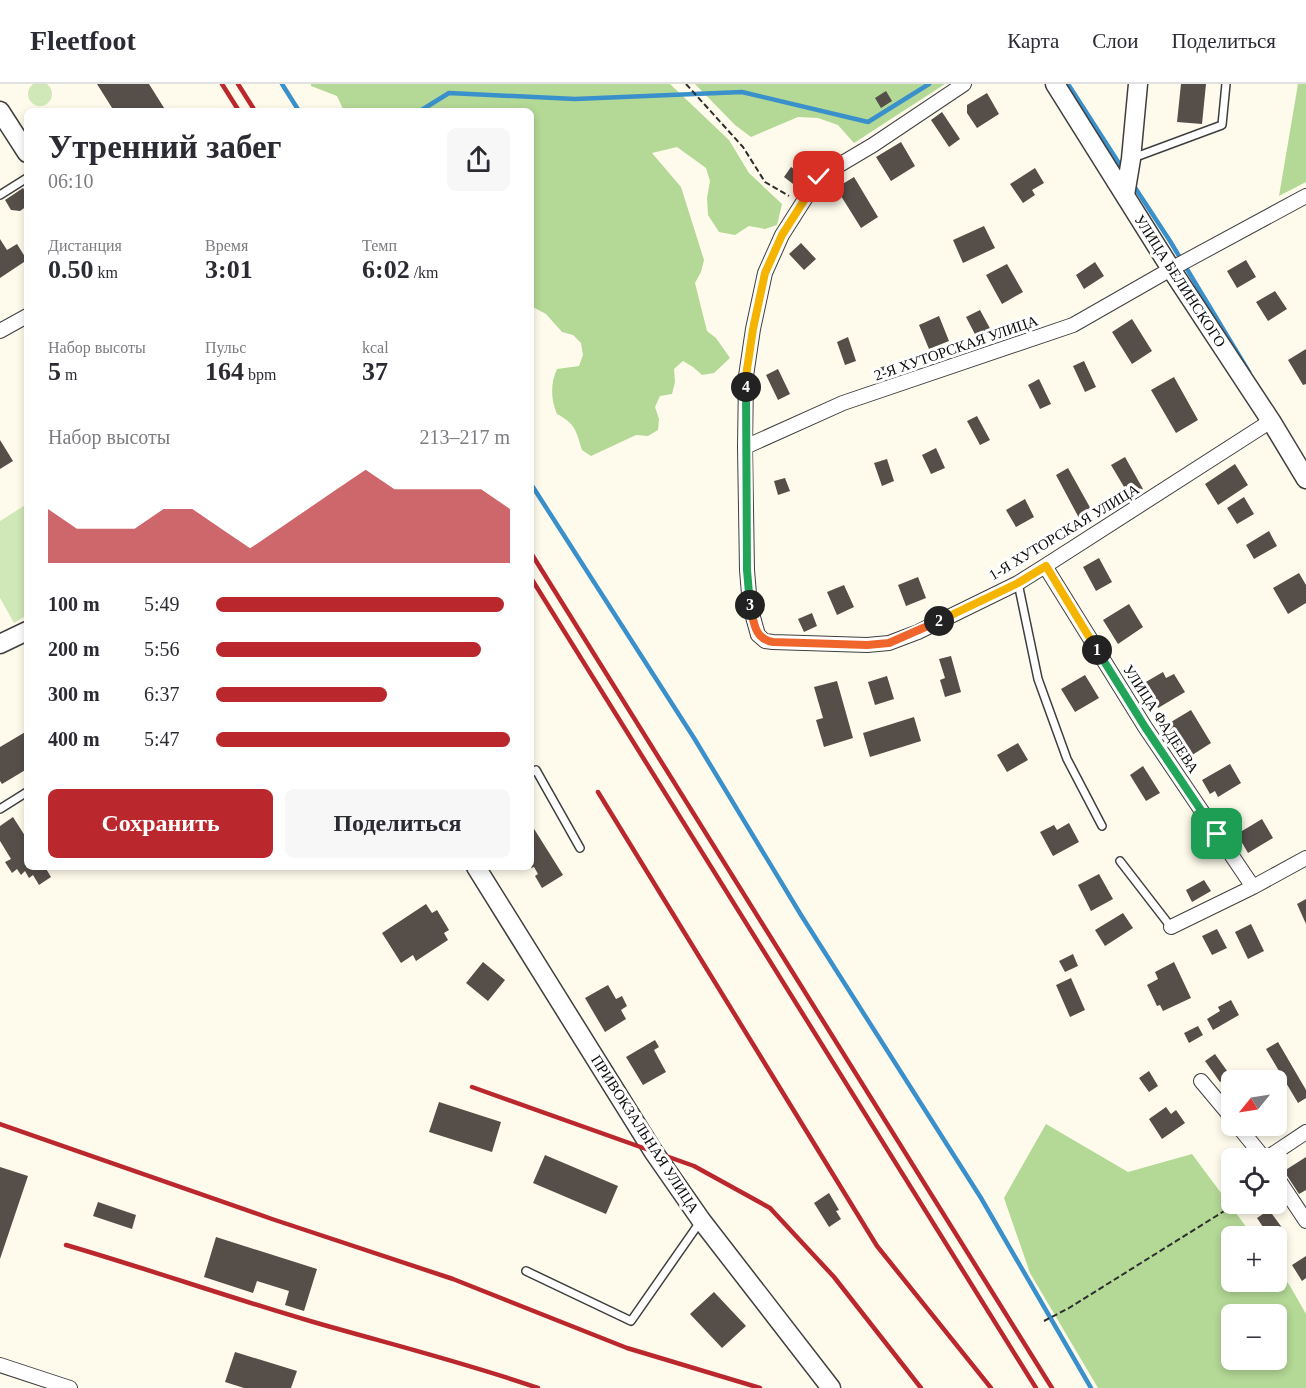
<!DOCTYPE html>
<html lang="ru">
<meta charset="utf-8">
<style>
body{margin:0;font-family:Georgia,serif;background:#f7f7f7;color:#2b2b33;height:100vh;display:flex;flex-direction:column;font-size:22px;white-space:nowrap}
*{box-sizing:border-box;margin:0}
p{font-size:20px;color:#7c7c81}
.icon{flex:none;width:33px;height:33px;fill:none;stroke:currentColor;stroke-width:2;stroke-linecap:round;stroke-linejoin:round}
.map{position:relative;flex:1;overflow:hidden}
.side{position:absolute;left:24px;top:24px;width:510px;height:762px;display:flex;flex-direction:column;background:#fff;border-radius:9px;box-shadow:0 3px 9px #0003}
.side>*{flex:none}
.needle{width:39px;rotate:240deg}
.controls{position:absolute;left:1221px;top:986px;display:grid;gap:12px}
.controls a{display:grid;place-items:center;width:66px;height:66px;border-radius:9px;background:#fff;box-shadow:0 3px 9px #0003;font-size:30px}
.pin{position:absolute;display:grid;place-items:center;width:51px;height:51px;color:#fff;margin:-26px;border-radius:12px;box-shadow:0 3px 9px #0006}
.km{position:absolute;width:30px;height:30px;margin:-15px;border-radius:50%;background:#222;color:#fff;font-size:16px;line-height:30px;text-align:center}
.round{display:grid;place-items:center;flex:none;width:63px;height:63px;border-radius:9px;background:#f7f7f7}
.head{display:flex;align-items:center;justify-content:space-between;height:102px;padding:0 24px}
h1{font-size:33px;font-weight:600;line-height:45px}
.stats{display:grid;grid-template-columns:repeat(3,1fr);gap:9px;height:102px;padding:6px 24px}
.stats div{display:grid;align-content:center}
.stats b{font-size:26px;font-weight:600}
.stats small{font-size:16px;font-weight:400}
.stats p{font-size:16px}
.chart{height:168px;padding:12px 24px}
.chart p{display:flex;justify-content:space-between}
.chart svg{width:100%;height:108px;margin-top:6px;fill:#ba272d;opacity:.7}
.action{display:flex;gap:12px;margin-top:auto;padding:12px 24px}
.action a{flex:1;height:69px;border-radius:9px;background:#ba272d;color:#fff;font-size:24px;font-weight:600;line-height:69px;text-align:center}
.action a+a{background:#f7f7f7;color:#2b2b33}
ul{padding:0 24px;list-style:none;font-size:20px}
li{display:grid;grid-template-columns:96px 72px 1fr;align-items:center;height:45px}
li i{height:15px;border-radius:8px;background:#ba272d}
header{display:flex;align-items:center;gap:36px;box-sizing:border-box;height:84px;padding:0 30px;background:#fff;border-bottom:2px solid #e1e1e2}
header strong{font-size:28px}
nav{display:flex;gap:33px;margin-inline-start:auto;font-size:21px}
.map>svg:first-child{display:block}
</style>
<header>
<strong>Fleetfoot</strong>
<nav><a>Карта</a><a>Слои</a><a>Поделиться</a></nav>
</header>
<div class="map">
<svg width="1306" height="1304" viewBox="0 0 1306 1304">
<rect width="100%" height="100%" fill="#fffbec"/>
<!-- green -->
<path fill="#d0e8b7" d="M28 10a12 12 0 1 1 24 0a12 12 0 1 1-24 0Z
M27,420V531L14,539L0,514V437Z"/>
<!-- forest -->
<path fill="#b4d896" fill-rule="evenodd" d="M311,0H670L729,56L749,89L782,120L777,141L765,145L749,142L735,151L719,148L708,131L707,114L710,97L706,84L677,63L652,69L681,103L704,176L701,188L695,199L707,247L716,254L730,274L714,289L702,291L693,283L683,277L674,285L675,298L672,310L660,312L655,323L659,335L658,346L648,352L636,351L591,372L582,366C576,347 576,340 557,330C551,316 550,300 557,285L579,282L583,271L581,259L573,251L562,248L546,230L531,222V27H344L337,12L311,2Z
M695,0H945L854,59L838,41L818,34L798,33L751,53L735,41Z
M1298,0H1306V98L1279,112Z
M1046,1040L1128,1088L1192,1070L1253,1152H1232V1197H1276L1277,1184L1290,1202L1306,1230V1304H1098L1030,1189L1004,1114ZM1232,1230H1276V1275H1232Z"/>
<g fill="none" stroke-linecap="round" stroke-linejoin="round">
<!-- stream -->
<path stroke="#3a90cb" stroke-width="4.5" d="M282,0L299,27
M1068,0L1124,87
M420,27L449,9L575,15L742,8L868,38L929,0
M1132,99L1170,157L1249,288
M531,400L694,654L801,831L981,1114L1091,1304"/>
</g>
<!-- building -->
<path fill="#554e49" d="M97,0H149L166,27H114Z
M1181,0H1206L1202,40L1177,38Z
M886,7L892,17L881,24L875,14Z
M987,9L999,30L977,44L967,29V21Z
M942,28L960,55L949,63L931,36Z
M901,58L915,82L891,97L876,73Z
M791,83L805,93L797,103L784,93Z
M1035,84L1044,99L1032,106L1035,111L1023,119L1010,100Z
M854,93L878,133L861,144L836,104Z
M23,104L27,110V122L20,127L11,126L5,116Z
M984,142L995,164L963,179L953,156Z
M0,155L7,166L17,160L27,176L0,194Z
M801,159L816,175L804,186L789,170Z
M1246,176L1256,193L1237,204L1227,187Z
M1095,178L1104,192L1084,205L1076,191Z
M1007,180L1023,208L1002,220L986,191Z
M1275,207L1287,225L1268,237L1256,218Z
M980,226L992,248L978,256L966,233Z
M939,232L949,257L929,265L919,241Z
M1132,235L1152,267L1132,280L1112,248Z
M848,253L856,277L845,281L837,258Z
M1306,265V300L1303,301L1288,276Z
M1084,277L1096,303L1085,308L1073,282Z
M894,279L897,289L883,295L879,284Z
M778,285L790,310L778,316L766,291Z
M1174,293L1198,336L1176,349L1151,306Z
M1039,295L1051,320L1040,325L1028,301Z
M977,332L990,356L980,361L967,337Z
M0,356L13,377L0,385Z
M936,364L945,384L931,390L922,371Z
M1125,373L1143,405L1130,413L1111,381Z
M887,375L894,397L882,402L874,379Z
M1235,380L1248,401L1218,421L1205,400Z
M1068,384L1092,427L1079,434L1056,391Z
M785,394L790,407L778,411L774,397Z
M1244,413L1254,430L1237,440L1227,424Z
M1025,415L1034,433L1016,443L1006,426Z
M1269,447L1277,462L1254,475L1246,461Z
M1099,474L1112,498L1096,507L1083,483Z
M1299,489L1306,501V519L1288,530L1273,504Z
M918,493L926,514L906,522L898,501Z
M844,501L854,523L837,531L827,508Z
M1129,520L1143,543L1118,560L1103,536Z
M812,529L817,542L804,548L798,535Z
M951,572L961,608L945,613L940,596L945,594L939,575Z
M1163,588L1166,594L1174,590L1185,608L1158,624L1144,599Z
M1085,591L1099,614L1075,628L1061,605Z
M887,592L894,615L875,621L868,598Z
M837,597L853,654L824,663L816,636L823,634L814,603Z
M1191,626L1211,659L1186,675L1166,641Z
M914,633L921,657L870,673L863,649Z
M27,647V685L2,700L0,697V663Z
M1018,659L1028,676L1007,688L997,671Z
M1230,680L1241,699L1218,713L1215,707L1210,710L1202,696Z
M1143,682L1160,709L1146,717L1130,691Z
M13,733L27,755V783H45L51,793L39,801L33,791L29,794L25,787L21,791L17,785L12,789L5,778L11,775L0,757V742Z
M1262,735L1273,754L1248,769L1237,750Z
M1069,739L1079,758L1053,772L1040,748L1054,741L1057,746Z
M531,740L563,791L542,804L535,792L538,790L534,783L531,784Z
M1099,790L1113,815L1091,827L1078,801Z
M1204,796L1211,807L1192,818L1186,806Z
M1306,815V840L1297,820Z
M426,820L432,829L437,826L449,846L444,849L448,856L416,877L413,871L401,879L382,849Z
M1123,829L1133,844L1105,862L1095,846Z
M1251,840L1264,867L1248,875L1235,848Z
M1217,845L1227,864L1212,871L1202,852Z
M1073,870L1078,882L1065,888L1059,877Z
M483,878L505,896L488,917L466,899Z
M1174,878L1191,914L1163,927L1160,921L1157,922L1147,901L1158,895L1155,888Z
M1071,894L1085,926L1070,933L1056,901Z
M608,901L616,915L622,912L627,922L621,926L626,935L605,948L585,914Z
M1231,916L1239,931L1213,946L1207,935L1220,927L1218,923Z
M1198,942L1203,951L1189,959L1184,949Z
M655,956L659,963L654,966L666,988L643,1001L626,973Z
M1278,958L1306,1006V1014L1298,1019L1266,965Z
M1215,970L1230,991L1220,998L1205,977Z
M1149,987L1158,1002L1149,1008L1139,994Z
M439,1018L501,1038L492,1068L429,1048Z
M1166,1023L1171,1030L1176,1026L1185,1039L1162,1055L1149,1035Z
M545,1071L618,1102L606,1130L533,1099Z
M1306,1073V1106L1299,1110L1284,1087Z
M0,1083L28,1092L0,1175Z
M829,1109L839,1126L836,1127L841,1135L829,1143L814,1119Z
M98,1118L136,1131L132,1145L93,1132Z
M1269,1126L1283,1145L1273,1152H1269L1257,1134Z
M216,1153L317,1185L304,1227L285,1221L289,1207L257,1197L253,1209L204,1193Z
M1306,1172V1194L1302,1197L1292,1181Z
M714,1208L746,1242L722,1264L690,1230Z
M235,1268L297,1287L291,1304H244L225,1298Z"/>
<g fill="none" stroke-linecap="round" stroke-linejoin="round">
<!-- service casing -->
<g stroke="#3f3f3f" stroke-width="10">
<path id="service" d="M1133,74L1222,41L1226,0
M0,111L27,94
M1018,499L1038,595L1067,675L1102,742
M531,689L536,686L580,764
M0,725L27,708
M1120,777L1171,843
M526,1187L631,1237L700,1138"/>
</g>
<!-- minor casing -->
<g stroke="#3f3f3f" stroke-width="16">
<path id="minor" d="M964,0L873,61L819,93L782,151L765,189L753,245L746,292L745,363L747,486L750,522L758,551L765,557L773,558L867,561L889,559L918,548L1018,499L1045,482L1271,337
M0,247L27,232
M745,363L843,319L1073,241L1171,185L1306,112
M1045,482L1145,643L1253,803
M1171,843L1253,803L1306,774
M1201,997L1232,1034
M1237,1041L1264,1074
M1267,1074L1306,1048
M1276,1092L1306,1137
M0,1281L70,1304"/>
</g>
<!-- tertiary casing -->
<g stroke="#3f3f3f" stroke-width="21">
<path id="tertiary" d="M1055,0L1171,185L1271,337L1306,395
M0,27L27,69
M1125,111L1131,75L1138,0
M0,560L27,547
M476,783L653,1067L701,1136L831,1304"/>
</g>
<!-- path -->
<path stroke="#2e2e2e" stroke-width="2" stroke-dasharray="6 3" stroke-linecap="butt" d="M686,0L743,63L765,98L789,112
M1044,1237L1069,1224L1237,1119"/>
<!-- service -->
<use href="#service" stroke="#fff" stroke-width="7"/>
<!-- minor -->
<use href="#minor" stroke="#fff" stroke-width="14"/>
<!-- tertiary -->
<use href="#tertiary" stroke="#fff" stroke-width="18"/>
<!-- rail -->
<path stroke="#ba272d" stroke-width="4.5" d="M222,0L239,27
M238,0L255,27
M531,469L1052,1304
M531,494L1036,1304
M598,708L877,1162L991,1304
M472,1003L694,1082L770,1124L834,1193L921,1304
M0,1040L272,1135L453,1195L627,1264L760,1304
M66,1161C148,1185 228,1213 310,1237C386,1259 463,1278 538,1304"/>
</g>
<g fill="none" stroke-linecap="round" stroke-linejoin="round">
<!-- split-1 casing -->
<g stroke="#fff" stroke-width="12">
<path id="split-1" d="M1097,566L1145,643L1217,750"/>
</g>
<!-- split-2 casing -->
<g stroke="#fff" stroke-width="12">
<path id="split-2" d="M939,537L1018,499L1046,482L1097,566"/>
</g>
<!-- split-3 casing -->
<g stroke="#fff" stroke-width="12">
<path id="split-3" d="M750,521C754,538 754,555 773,558L867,561L889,559L939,537"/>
</g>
<!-- split-4 casing -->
<g stroke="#fff" stroke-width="12">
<path id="split-4" d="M746,303L747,486L750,521"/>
</g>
<!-- split-5 casing -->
<g stroke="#fff" stroke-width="12">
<path id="split-5" d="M746,303V292L753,245L765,189L782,151L819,93"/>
</g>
<!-- split-1 -->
<use href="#split-1" stroke="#22a559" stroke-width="8"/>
<!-- split-2 -->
<use href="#split-2" stroke="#f5b400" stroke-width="8"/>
<!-- split-3 -->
<use href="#split-3" stroke="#f0652b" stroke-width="8"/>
<!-- split-4 -->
<use href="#split-4" stroke="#22a559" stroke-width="8"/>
<!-- split-5 -->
<use href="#split-5" stroke="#f5b400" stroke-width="8"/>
</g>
<g text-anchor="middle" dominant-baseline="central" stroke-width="6" stroke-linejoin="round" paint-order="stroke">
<!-- street labels -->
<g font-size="15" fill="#0c0c0c" stroke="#fff">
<text transform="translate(1180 197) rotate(57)">УЛИЦА БЕЛИНСКОГО</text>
<text transform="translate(956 264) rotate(-19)">2-Я ХУТОРСКАЯ УЛИЦА</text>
<text transform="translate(1064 448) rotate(-31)">1-Я ХУТОРСКАЯ УЛИЦА</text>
<text transform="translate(1161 635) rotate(57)">УЛИЦА ФАДЕЕВА</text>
<text transform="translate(645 1050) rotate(57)">ПРИВОКЗАЛЬНАЯ УЛИЦА</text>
</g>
</g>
</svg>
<div class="controls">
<a><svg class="needle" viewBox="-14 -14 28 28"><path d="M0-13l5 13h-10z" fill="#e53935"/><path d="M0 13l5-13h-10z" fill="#7c7c81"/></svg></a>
<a><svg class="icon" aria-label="locate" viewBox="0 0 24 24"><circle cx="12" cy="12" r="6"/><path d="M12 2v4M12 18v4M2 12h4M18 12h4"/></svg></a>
<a>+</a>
<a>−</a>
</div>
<div class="pin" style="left:1217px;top:750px;background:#1e9e55"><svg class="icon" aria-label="arrive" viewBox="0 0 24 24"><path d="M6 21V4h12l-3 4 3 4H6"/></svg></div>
<div class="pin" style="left:819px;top:93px;background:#d93025"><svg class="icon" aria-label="check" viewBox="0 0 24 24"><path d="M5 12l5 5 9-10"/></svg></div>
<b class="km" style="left:1097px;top:566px">1</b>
<b class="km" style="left:939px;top:537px">2</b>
<b class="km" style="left:750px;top:521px">3</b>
<b class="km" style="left:746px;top:303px">4</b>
<section class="side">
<div class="head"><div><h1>Утренний забег</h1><p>06:10</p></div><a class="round"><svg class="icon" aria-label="share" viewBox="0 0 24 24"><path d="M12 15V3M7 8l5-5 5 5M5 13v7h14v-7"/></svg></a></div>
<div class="stats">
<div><p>Дистанция</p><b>0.50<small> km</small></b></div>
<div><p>Время</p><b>3:01</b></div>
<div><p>Темп</p><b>6:02<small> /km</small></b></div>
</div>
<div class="stats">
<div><p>Набор высоты</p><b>5<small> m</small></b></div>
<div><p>Пульс</p><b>164<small> bpm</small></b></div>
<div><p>kcal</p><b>37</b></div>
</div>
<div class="chart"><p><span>Набор высоты</span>213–217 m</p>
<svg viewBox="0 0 160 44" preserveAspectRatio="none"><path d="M0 44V22L10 30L20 30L30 30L40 22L50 22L60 30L70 38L80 30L90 22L100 14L110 6L120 14L130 14L140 14L150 14L160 22V44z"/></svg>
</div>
<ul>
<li><b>100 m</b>5:49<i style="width:98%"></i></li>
<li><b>200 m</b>5:56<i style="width:90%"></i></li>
<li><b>300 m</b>6:37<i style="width:58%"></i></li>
<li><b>400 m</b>5:47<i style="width:100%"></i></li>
</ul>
<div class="action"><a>Сохранить</a><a>Поделиться</a></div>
</section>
</div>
